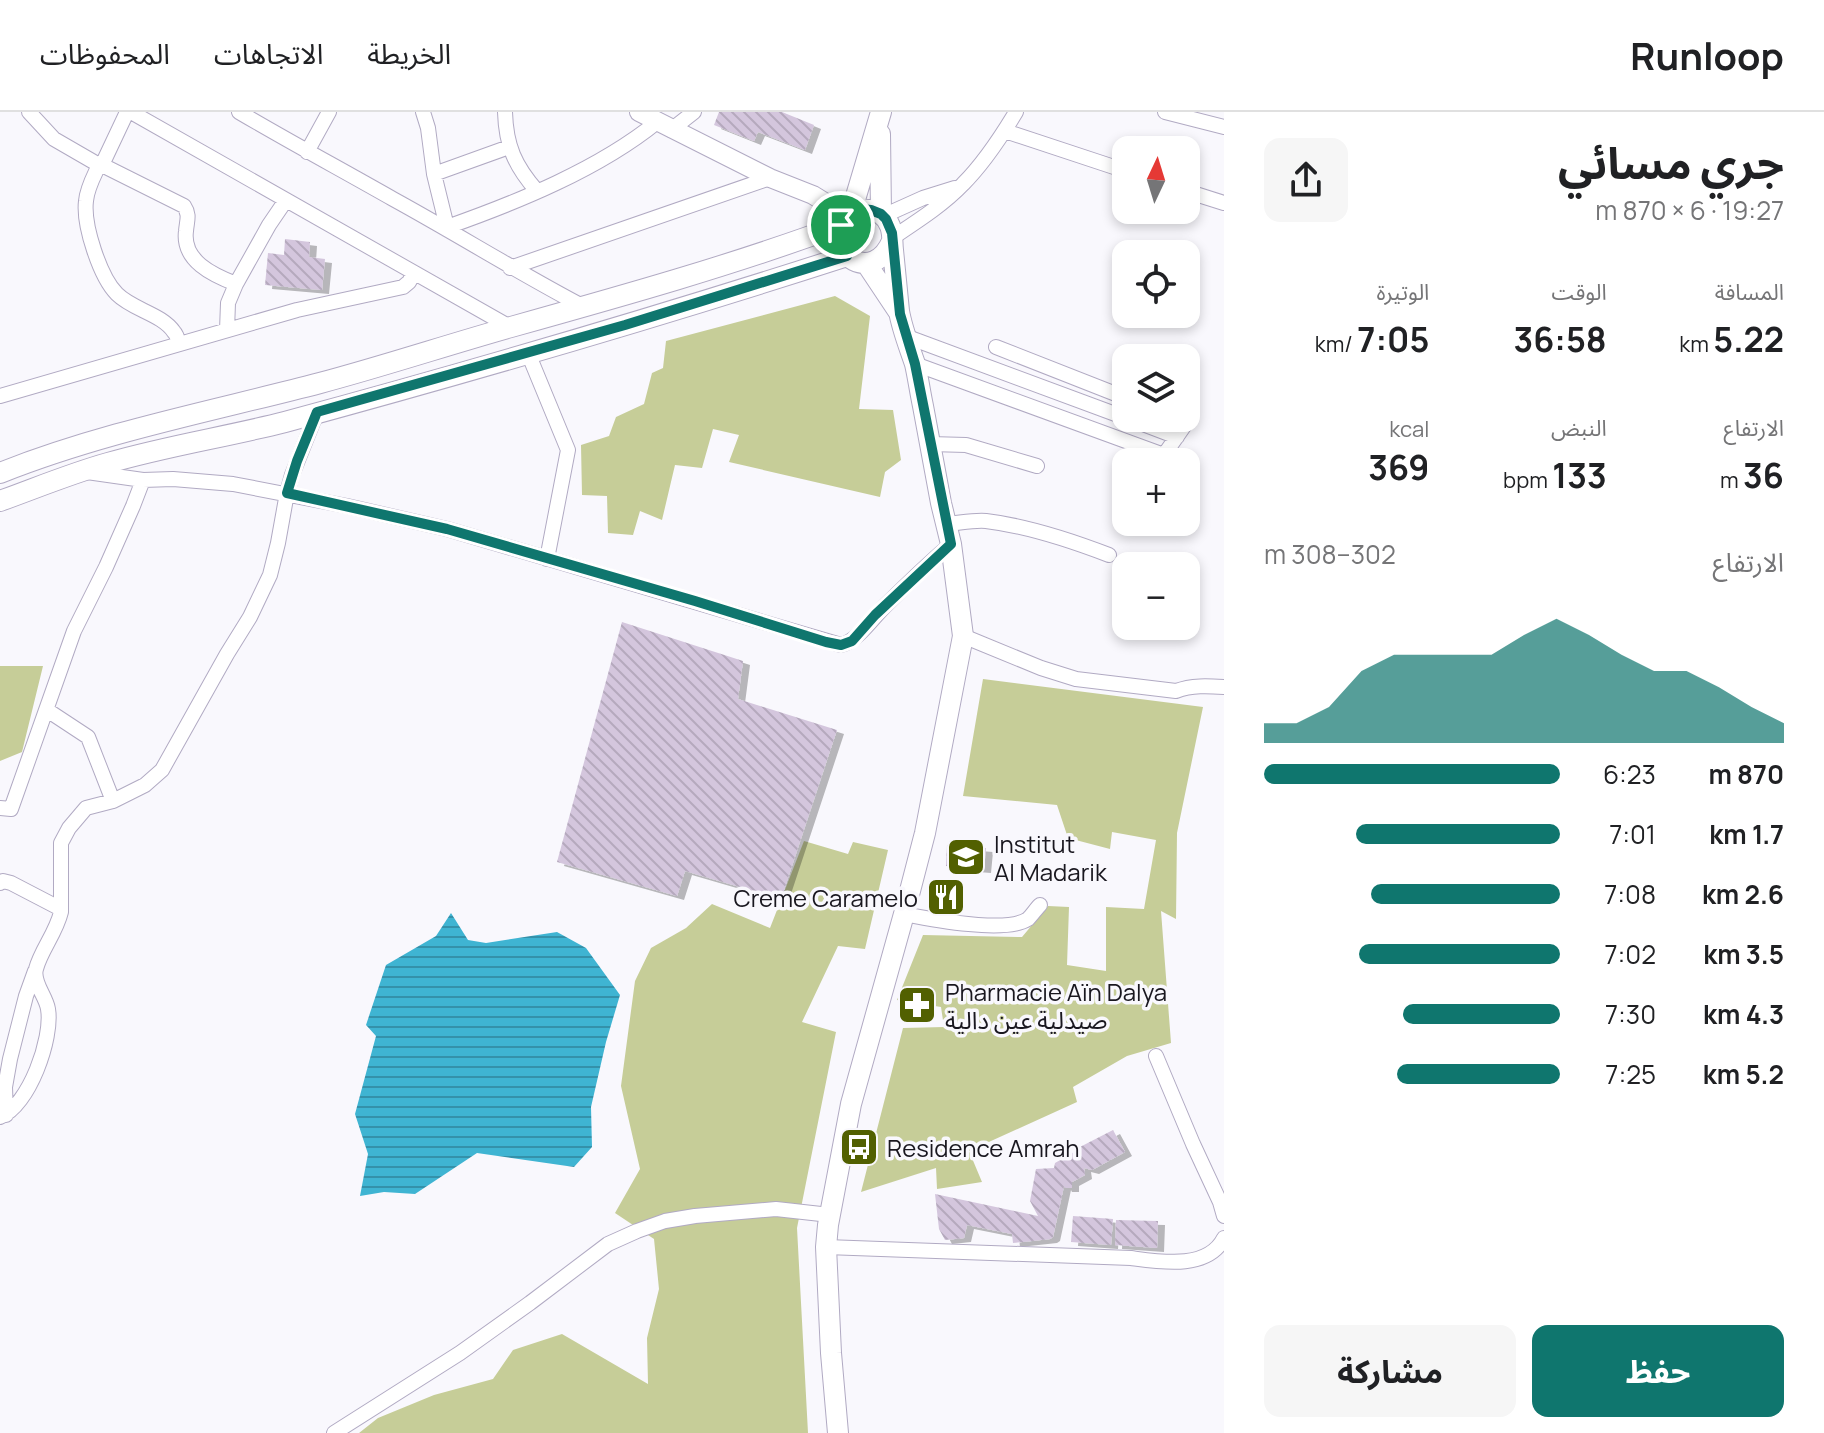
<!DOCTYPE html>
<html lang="ar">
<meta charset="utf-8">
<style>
body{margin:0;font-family:Manrope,"Noto Sans Arabic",sans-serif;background:#f6f6f6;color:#202124;direction:rtl;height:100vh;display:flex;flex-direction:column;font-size:30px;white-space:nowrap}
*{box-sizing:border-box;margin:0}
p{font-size:26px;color:#757577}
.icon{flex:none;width:44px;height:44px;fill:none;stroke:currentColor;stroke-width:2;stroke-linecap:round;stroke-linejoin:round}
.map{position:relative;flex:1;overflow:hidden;direction:ltr}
.panel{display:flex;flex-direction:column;background:#fff;width:600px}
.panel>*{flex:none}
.needle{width:52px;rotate:4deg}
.controls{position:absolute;left:1112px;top:24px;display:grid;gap:16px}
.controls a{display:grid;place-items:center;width:88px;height:88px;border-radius:16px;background:#fff;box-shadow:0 4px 12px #0003;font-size:40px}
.pin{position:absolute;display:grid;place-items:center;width:68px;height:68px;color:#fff;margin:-34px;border:4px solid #fff;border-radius:50%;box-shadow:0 2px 8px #0007}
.round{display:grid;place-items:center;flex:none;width:84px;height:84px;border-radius:16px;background:#f6f6f6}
.summary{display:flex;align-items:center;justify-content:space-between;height:136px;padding:0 40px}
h1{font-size:44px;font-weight:700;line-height:60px}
.metrics{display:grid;grid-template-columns:repeat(3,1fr);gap:12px;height:136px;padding:8px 40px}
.metrics div{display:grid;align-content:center}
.metrics b{font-size:34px;font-weight:700}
.metrics small{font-size:22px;font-weight:400}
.metrics p{font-size:22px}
.chart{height:224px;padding:16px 40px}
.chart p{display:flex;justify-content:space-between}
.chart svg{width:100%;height:144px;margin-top:8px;fill:#0f766e;opacity:.7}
.cta{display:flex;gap:16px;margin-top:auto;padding:16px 40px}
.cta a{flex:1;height:92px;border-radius:16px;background:#0f766e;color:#fff;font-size:32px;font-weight:700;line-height:92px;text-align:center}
.cta a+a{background:#f6f6f6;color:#202124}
ul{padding:0 40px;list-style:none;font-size:26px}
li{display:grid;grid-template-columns:128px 96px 1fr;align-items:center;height:60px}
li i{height:20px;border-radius:10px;background:#0f766e}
header{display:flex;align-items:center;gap:48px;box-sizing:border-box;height:112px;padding:0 40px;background:#fff;border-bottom:2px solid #e0e0e0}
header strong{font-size:38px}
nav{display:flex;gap:44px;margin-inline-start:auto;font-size:28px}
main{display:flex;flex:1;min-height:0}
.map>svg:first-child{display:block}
</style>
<header>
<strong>Runloop</strong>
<nav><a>الخريطة</a><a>الاتجاهات</a><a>المحفوظات</a></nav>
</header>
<main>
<section class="panel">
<div class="summary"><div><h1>جري مسائي</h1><p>19:27 · 6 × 870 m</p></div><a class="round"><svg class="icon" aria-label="share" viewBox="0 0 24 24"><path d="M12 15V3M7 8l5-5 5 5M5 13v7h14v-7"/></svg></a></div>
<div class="metrics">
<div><p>المسافة</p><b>5.22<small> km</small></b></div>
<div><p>الوقت</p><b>36:58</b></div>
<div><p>الوتيرة</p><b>7:05<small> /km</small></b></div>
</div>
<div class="metrics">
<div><p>الارتفاع</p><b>36<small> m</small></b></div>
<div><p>النبض</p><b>133<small> bpm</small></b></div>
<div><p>kcal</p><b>369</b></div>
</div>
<div class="chart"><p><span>الارتفاع</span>302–308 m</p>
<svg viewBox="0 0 160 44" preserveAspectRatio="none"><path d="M0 44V38L10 38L20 33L30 22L40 17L50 17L60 17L70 17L80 11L90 6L100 11L110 17L120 22L130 22L140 27L150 33L160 38V44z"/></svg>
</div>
<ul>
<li><b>870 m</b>6:23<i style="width:100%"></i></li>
<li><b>1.7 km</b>7:01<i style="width:69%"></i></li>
<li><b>2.6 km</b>7:08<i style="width:64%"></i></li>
<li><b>3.5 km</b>7:02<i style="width:68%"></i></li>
<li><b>4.3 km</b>7:30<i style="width:53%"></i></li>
<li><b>5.2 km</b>7:25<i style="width:55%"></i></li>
</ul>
<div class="cta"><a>حفظ</a><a>مشاركة</a></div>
</section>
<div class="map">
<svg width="1224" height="1321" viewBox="0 0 1224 1321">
<defs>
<pattern id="water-rules" width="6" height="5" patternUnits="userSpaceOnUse" patternTransform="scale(2)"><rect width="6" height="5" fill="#3fb4d2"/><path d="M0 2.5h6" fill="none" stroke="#3491aa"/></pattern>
<pattern id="building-back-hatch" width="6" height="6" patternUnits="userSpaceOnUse" patternTransform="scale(2)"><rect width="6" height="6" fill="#d4c6dd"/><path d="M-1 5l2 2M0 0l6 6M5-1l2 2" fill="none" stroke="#b5a9bd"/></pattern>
<filter id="shadow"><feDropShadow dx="7" dy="4" stdDeviation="0" flood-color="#0004"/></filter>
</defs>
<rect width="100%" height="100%" fill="#f9f8fd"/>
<!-- grass -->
<path fill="#c6cd98" d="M835,184L870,204L859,297L893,298L901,348L885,360L880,385L729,350L739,323L713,317L702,356L675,353L662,408L640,399L633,423L608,421L607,384L582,383L581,333L609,324L616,305L644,292L652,261L663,256L666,229Z
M0,554H43L22,640L0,649Z
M983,567L1203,595L1177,721L1176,807L1161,799L1171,931L1127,944L1073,975L1077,990L969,1039L982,1070L937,1077L936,1056L861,1080L903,916L944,915L941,895L897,888L923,823L1022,825L1048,794L1069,795L1067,853L1106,859V795L1144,797L1156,728L1112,720L1110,737L1068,726L1057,693L963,684Z
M804,729L848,742L853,730L888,738L865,837L838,834L802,910L836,920L797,1116L808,1321H359L378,1306L434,1283L493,1267L513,1238L562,1222L648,1272L647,1226L659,1177L654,1127L615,1101L640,1057L621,974L635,869L651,836L686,816L712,792L770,816Z"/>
<!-- water -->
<path fill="url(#water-rules)" d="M451,801L468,828L486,831L557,820L586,836L620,883L606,930L591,995L592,1035L574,1055L477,1041L415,1082L384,1080L360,1084L368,1042L355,1002L376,924L366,913L386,853L436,824Z"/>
<!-- building -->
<path fill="url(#building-back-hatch)" filter="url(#shadow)" d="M719,0H782L814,13L805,38L758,20L754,29L714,13Z
M285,127L310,130L309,145L325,147L322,178L265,173L268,141L284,143Z
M622,510L743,549L738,587L837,618L781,787L685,759L677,784L557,750Z
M947,733L986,736L984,757L946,754Z
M936,776L957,779L955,793L934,790Z
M1113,1018L1125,1040L1092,1058L1084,1056L1085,1063L1072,1070V1076H1065L1064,1074L1053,1125L1050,1127L1013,1131L1012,1122L967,1113L964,1126L945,1128L939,1117L935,1082L1038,1104L1030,1089L1036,1057L1054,1056L1055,1051L1074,1040L1080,1050L1078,1036Z
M1073,1104L1113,1107L1111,1133L1071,1130Z
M1116,1108L1158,1109L1157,1136L1115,1133Z"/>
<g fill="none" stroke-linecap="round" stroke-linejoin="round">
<!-- street casing -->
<g stroke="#b1aac3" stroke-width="16">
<path id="street" d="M29,0L54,27L99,53
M127,0L102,53L184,94C190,103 187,108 186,119C182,149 213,163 236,172L269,113L286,88
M131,0L510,215
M239,0C290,30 342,58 393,87C457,122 519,161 584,195
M423,0L428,16L434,62L447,115
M505,0C506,34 515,54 537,79
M1165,0L1224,15
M671,18L694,0
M1005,19L1126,59
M307,40L329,0
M102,53H99C94,64 87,76 86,89C83,113 100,165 117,182C133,198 162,202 174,220C177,223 178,228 179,232
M434,62L509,35
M1186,79L1224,91
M883,104L923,86L955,76
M446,117L447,115C518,90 599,57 657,10
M892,126C916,110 943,93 963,72C984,51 1001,25 1016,0
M510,156L770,66
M227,218L228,191L236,172
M905,224L1126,306
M996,235L1126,286
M528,241L568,338L547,447
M915,252L1164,343L1187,310L1177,306
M0,284L297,198L403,175L409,170L414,161
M1127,306L1177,325
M930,332L966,333L1037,354
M87,360L143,368L173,367L233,372L347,394L447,417L841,533C858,529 874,504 887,492C908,471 929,451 951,432
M947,412C960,411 973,408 986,409C1028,414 1070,428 1109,443
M963,524L1041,556L1076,567L1176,579C1192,573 1208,574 1224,575
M47,598L88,625L113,689
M0,696L11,697L74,519L106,455L133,394L143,368
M0,771L3,769L11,771L61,797
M904,802C930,807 1006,822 1028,807C1032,803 1036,797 1040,793
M1156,944L1193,1032L1220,1090L1224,1104
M6,1003L5,975L10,947L26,884L35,859
M0,1005C29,994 53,926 48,897C46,884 32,870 36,857C41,838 56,821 61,800V731L69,716L86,696L113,689L145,673L162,658L227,542L250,505L270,463L278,431L287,381L292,363L317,300
M826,1135L1131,1146C1161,1150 1208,1158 1224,1126
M334,1321L460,1241L530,1191L608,1132L637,1119L665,1109L695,1104L776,1097L830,1103"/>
</g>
<!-- secondary casing -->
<g stroke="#b1aac3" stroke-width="20">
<path id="secondary" d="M639,0L770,66L813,83L847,104"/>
</g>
<!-- primary casing -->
<g stroke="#b1aac3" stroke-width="22">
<path id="primary" d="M880,22L881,102
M851,101L881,0
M866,151L898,199
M0,361C103,320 213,299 320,271C384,254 447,233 511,215C622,184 733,153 841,113
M0,389C36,376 72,361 108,351C166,334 226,325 285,310C473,259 661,204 847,144
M838,1321L831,1241L826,1135L828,1113L851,992L904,802L925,721L963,524L951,432L941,391C935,358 929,326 923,294C920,280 918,265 915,252C909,234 902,217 899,199C897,179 895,158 893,138C892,130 893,121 890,114C882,93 851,92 841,112C826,142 873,173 892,129"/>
</g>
<!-- street -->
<use href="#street" stroke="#fff" stroke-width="14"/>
<!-- secondary -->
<use href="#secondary" stroke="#fff" stroke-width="18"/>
<!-- primary -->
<use href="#primary" stroke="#fff" stroke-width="20"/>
</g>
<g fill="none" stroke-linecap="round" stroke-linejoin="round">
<!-- route casing -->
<g stroke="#fff" stroke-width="16">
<path id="route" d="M861,97L871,98L881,102L886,107L892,121L900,202L915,252L951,432L875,503L852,529L841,533L826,530L695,489L447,417L287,381L297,349L317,300L625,213L847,144C833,123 837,106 861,97Z"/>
</g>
<!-- route -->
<use href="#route" stroke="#0f766e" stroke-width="10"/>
</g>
<!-- icons -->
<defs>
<g id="school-square" transform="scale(2)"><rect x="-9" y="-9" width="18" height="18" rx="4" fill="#526001" stroke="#f9f8fd"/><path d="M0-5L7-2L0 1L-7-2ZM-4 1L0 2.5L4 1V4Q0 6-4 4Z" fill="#fff"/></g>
<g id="restaurant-square" transform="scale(2)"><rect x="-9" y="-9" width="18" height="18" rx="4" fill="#526001" stroke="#f9f8fd"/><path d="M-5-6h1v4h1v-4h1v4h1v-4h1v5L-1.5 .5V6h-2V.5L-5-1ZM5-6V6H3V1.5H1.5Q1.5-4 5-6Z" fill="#fff"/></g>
<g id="pharmacy-square" transform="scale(2)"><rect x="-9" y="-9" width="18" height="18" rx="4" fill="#526001" stroke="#f9f8fd"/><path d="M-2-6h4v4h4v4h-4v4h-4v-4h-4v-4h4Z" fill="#fff"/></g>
<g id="bus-square" transform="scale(2)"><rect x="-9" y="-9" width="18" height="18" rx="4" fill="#526001" stroke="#f9f8fd"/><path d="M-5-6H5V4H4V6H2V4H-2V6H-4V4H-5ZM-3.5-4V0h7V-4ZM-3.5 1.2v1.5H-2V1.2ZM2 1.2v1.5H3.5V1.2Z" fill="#fff"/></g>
</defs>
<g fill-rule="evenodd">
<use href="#school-square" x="966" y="745"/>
<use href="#restaurant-square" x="946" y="785"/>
<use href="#pharmacy-square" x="917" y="893"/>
<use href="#bus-square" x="859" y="1035"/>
</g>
<g text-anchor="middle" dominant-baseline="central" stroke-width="7" stroke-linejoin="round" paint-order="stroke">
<!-- poi labels -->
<g font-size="24" fill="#19171f" stroke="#f9f8fd" text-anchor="start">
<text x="994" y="731">Institut<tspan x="994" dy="28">Al Madarik</tspan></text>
<text x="918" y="785" text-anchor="end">Creme Caramelo</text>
<text x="945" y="879">Pharmacie Aïn Dalya<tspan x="945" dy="28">صيدلية عين دالية</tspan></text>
<text x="887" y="1035">Residence Amrah</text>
</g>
</g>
</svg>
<div class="controls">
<a><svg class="needle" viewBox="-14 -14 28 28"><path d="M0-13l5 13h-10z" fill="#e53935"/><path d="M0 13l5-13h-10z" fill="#757577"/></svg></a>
<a><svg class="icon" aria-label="locate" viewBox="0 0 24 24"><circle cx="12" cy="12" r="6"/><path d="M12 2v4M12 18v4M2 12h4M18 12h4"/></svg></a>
<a><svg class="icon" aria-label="layers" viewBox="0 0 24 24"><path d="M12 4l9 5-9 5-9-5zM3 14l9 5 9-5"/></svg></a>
<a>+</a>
<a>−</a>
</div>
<div class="pin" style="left:841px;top:113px;background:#1e9e55"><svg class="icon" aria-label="arrive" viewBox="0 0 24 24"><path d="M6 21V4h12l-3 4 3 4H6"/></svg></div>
</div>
</main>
